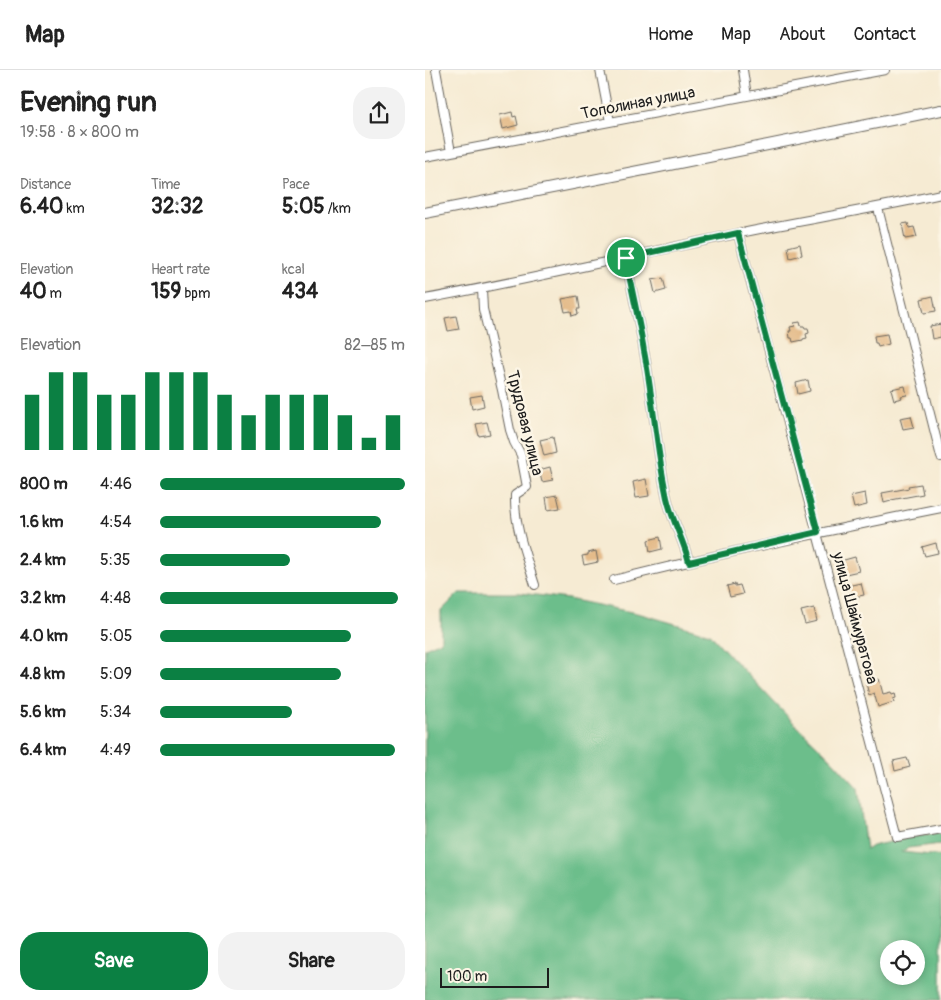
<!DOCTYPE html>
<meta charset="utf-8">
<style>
body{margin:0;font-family:Pangolin,sans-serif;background:#f2f2f2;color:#222;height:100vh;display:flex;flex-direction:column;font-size:19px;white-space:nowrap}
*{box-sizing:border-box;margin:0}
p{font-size:16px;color:#767676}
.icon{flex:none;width:28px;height:28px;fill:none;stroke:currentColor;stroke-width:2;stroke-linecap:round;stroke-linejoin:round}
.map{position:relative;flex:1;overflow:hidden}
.side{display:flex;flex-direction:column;background:#fff;width:425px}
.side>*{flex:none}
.tools{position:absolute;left:455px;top:870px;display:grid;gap:10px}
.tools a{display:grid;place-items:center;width:45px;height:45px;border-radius:50%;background:#fff;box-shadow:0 2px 8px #0003;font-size:25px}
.scale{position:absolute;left:15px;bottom:12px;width:109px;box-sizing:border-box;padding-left:5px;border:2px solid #1c1c1c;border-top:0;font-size:14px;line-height:18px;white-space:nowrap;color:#1c1c1c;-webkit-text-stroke:4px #fcf5e5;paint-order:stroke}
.pin{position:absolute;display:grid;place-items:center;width:42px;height:42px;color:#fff;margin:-21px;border:2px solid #fff;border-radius:50%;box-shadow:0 1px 5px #0007}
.round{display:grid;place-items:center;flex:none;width:52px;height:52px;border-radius:20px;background:#f2f2f2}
.overview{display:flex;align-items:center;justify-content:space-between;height:85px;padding:0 20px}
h1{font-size:28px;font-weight:800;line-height:38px}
.metrics{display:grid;grid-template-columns:repeat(3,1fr);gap:8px;height:85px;padding:5px 20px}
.metrics div{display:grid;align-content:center}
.metrics b{font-size:21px;font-weight:800}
.metrics small{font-size:14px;font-weight:400}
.metrics p{font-size:14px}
.chart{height:140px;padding:10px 20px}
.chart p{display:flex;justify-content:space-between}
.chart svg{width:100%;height:90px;margin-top:5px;stroke:#0b8043;stroke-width:6}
.action{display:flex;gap:10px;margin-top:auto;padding:10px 20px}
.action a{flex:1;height:58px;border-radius:20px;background:#0b8043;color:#fff;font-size:20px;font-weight:800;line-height:58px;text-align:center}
.action a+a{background:#f2f2f2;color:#222}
ul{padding:0 20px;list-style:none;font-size:16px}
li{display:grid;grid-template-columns:80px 60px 1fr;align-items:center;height:38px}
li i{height:12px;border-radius:6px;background:#0b8043}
header{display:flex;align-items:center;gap:30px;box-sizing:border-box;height:70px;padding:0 25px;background:#fff;border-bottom:1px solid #e0e0e0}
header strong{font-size:24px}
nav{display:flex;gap:28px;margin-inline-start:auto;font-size:18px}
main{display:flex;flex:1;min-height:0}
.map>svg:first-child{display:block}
</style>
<header>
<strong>Map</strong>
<nav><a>Home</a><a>Map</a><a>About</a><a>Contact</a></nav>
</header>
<main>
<section class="side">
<div class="overview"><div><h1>Evening run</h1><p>19:58 · 8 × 800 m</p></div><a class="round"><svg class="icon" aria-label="share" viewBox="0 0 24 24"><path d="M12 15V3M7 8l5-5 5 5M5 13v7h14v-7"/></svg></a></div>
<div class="metrics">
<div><p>Distance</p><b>6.40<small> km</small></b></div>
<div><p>Time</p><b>32:32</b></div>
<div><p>Pace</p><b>5:05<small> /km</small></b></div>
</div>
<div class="metrics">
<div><p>Elevation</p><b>40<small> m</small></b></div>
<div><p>Heart rate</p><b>159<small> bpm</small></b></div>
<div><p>kcal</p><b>434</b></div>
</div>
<div class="chart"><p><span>Elevation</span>82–85 m</p>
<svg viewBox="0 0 160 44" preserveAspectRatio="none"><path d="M5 44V17M15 44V6M25 44V6M35 44V17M45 44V17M55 44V6M65 44V6M75 44V6M85 44V17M95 44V27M105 44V17M115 44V17M125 44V17M135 44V27M145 44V38M155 44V27"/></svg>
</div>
<ul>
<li><b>800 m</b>4:46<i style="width:100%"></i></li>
<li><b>1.6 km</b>4:54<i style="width:90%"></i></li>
<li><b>2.4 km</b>5:35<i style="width:53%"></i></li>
<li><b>3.2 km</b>4:48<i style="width:97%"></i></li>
<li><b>4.0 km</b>5:05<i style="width:78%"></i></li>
<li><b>4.8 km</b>5:09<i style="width:74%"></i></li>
<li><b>5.6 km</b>5:34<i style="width:54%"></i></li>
<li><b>6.4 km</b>4:49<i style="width:96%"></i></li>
</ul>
<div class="action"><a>Save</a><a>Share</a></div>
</section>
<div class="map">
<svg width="516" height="930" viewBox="0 0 516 930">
<rect width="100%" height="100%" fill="#fcf5e5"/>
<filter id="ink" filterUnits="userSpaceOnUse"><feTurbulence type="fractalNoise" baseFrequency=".02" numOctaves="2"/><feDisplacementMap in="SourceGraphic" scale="10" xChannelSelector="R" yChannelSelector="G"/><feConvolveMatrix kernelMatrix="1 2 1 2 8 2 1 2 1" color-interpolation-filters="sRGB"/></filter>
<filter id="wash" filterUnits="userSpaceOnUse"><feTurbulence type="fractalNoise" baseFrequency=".0096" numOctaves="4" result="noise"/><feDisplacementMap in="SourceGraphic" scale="20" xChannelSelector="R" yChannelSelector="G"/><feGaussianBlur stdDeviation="1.12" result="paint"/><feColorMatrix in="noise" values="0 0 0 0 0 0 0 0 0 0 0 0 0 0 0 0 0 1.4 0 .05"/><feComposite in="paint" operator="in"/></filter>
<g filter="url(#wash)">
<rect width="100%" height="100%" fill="#f6ebd3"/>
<!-- forest -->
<path fill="#6cbe8b" stroke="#446d54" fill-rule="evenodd" d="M34,523H95L143,529L216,544L285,564L305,586L367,651L406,689L433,718L441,780L447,776L487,767L516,763V774L483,778L476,782L516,786V930H0V578L16,571V541ZM464,879H491V906H464Z"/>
<g id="blocks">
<!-- building -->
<path fill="#e4bb8a" d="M87,42L88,47L91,46L93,55L78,59L75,45Z
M483,153L484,158L489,157L492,167L480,169L477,154Z
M375,174L377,185L365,188L363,177Z
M238,208L241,220L230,223L227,210Z
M153,226L155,239H152L153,244L147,246L146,241L140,242L137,229Z
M508,226L511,241L499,243L496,229Z
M31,246L34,259L23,261L20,248Z
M375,252L376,256H379L380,258H383L384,263L381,264L382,268L378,269V270L368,272L367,268H365L364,261H366L365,257L370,256L369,253Z
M516,254V267L507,269L505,256Z
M462,264L464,274L453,277L452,273H450L449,266Z
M383,310L385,321L373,324L371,313Z
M480,316L482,325L476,326L477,328L469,330L466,319Z
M57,325L59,336L47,339L45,327Z
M486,346L489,357L478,359L475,348Z
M62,352L65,364L54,366L51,354Z
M128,367L131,383L119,386L115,370Z
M125,397L128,410L117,412L114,400Z
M221,409L224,426L211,428L208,412Z
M496,414L498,424L466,430V431L459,433L457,423L484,418L483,416Z
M440,423L442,435L429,438L426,426Z
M132,425L135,438L123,440L121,427Z
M235,467L237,479L225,482L223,470Z
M511,473L513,483L500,486L497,477Z
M171,481L173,492L159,495L157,486L163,485V483Z
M430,487L434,501L416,505L412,492Z
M436,513L439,525L425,528L422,516Z
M310,514V516L315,515L318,524L305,527L302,516Z
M389,538L392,551L380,554L376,541Z
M454,609L458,624L466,622L467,624L470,623L471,628L468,629L469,632L453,637L449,623L444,625L441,613Z
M482,688L485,697L470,701L468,691Z"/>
</g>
</g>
<g filter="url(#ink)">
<use href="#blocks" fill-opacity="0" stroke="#68645c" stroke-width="1"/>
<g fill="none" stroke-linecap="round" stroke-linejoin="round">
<!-- minor casing -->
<g stroke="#68645c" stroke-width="10">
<path id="minor" d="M11,0L26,82
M175,0L185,52
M318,0L322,26
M0,87L460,0
M453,138L516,387
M313,163L472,767L516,759
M201,188C206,219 214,250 219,281C228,328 231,376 241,423C245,447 258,468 264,492
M57,219L58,239L77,320L85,360L89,372L96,385L102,417L90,425C89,456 101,486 110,515
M0,229C104,210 208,185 311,164C379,150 448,139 516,124
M189,510C297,483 406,460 516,438"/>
</g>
<!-- major casing -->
<g stroke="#68645c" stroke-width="12">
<path id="major" d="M0,143L234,97L516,40"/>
</g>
<!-- minor -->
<use href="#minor" stroke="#fff" stroke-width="8"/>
<!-- major -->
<use href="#major" stroke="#fff" stroke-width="10"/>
</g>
</g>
<g fill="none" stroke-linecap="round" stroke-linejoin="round" filter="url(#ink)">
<!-- route casing -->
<g stroke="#fff" stroke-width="10">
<path id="route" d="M313,163L393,462L264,492C258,468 245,447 241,423C231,376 228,328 219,281C214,249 206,219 201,188Z"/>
</g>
<!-- route -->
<use href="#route" stroke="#0b8043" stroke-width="6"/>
</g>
<g text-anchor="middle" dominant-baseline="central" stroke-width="5" stroke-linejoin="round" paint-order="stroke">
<!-- street labels -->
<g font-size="16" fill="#1c1c1c" stroke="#fcf5e5">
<text transform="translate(213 33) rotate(-11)">Тополиная улица</text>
<text transform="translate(100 353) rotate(76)">Трудовая улица</text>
<text transform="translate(430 548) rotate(75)">улица Шаймуратова</text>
</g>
</g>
</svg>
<div class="tools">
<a><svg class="icon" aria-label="locate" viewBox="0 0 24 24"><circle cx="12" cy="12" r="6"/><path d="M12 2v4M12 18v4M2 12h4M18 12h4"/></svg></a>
</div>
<div class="scale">100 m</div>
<div class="pin" style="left:201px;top:188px;background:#1e9e55"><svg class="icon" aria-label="arrive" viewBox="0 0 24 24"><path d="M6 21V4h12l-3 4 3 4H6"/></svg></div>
</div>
</main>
